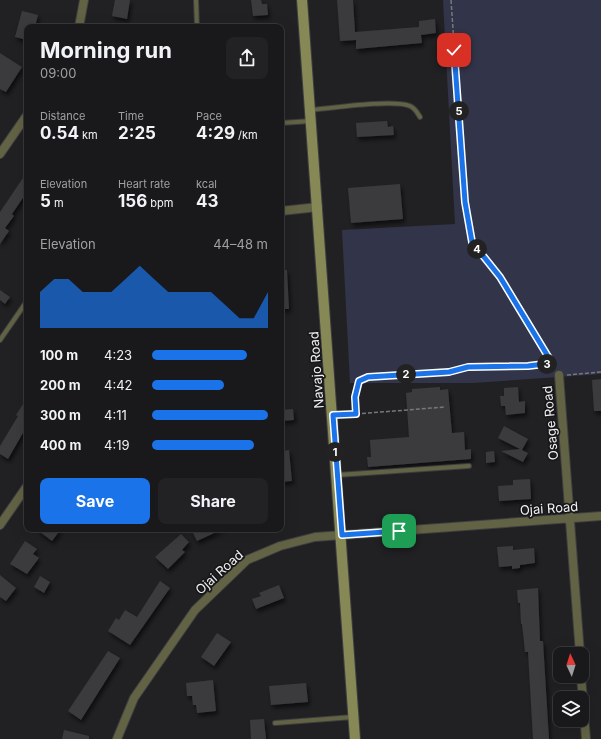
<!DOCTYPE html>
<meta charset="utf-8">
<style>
body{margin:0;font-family:Inter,sans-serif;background:#222224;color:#f1f3f6;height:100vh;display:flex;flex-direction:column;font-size:15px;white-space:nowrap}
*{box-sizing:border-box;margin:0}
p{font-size:13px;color:#9fa0a3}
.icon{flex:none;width:22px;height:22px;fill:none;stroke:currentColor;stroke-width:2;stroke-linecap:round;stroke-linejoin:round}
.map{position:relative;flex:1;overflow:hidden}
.drawer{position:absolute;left:24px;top:24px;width:260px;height:508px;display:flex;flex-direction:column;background:#19191b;border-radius:8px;box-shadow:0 4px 16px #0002,0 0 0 1px #37383a}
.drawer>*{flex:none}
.needle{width:26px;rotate:356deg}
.tools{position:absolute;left:553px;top:647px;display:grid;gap:8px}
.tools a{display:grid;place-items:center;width:36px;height:36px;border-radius:8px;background:#19191b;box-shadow:0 4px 16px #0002,0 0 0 1px #37383a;font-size:20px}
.pin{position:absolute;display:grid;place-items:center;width:34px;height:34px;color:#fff;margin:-17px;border-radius:8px;box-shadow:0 2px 6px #0006}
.km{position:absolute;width:20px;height:20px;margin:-10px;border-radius:50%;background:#222;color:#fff;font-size:11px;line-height:20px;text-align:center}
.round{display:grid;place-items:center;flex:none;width:42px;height:42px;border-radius:8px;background:#222224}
.summary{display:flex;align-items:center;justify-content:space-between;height:68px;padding:0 16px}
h1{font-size:22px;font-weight:700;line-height:30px}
.metrics{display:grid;grid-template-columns:repeat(3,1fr);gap:6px;height:68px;padding:4px 16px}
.metrics div{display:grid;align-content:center}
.metrics b{font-size:17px;font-weight:700}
.metrics small{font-size:11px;font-weight:400}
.metrics p{font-size:11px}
.chart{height:112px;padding:8px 16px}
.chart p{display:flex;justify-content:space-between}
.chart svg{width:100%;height:72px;margin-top:4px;fill:#1a73e8;opacity:.7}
.primary-button{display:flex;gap:8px;margin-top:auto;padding:8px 16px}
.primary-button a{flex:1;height:46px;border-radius:8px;background:#1a73e8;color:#fff;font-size:16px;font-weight:700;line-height:46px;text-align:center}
.primary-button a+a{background:#222224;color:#f1f3f6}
ul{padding:0 16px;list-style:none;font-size:13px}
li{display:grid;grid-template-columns:64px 48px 1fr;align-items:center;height:30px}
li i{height:10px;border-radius:5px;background:#1a73e8}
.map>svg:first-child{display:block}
</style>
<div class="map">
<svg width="601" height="739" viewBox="0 0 601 739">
<defs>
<filter id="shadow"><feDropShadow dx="2" dy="3.5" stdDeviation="2" flood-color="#0009"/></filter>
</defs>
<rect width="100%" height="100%" fill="#212124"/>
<!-- green -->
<path fill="#323549" d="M443,0H601V374L473,383H350L342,230L455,224Z"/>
<!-- building -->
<path fill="#3a3b3e" filter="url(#shadow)" d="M115,0H130L127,19L112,16Z
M251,0H261L262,4H267L268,15L253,16Z
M337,0H353L355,32L419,27V21L435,19L436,33L421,35L422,43L356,49V40L340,41Z
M22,11L38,15L35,27H27V40L15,37Z
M0,53L22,67L6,92L0,89Z
M387,121L388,127L393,126L394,135L357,137L356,123Z
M27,172V192L12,214L14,216L5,228L9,231L0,244V212Z
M400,184L403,219L351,223L348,188Z
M281,270H287L289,309H281Z
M0,290L10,297L5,304L0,300Z
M601,379V411H594L592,380Z
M440,387V390L448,389L452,433L464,432L465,450L471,449V459L368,467L367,457H371L370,440L409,437L406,393L412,392V389Z
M518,387L519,402L525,401V413L506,415L505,406H501L500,396H504V388Z
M27,398V426L8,459L0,454V446L18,416L16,415Z
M293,409L294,420L281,421V410Z
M504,426L528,439L522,450L528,453L523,462L501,451L520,449L498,438Z
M289,450L292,481L281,482V451Z
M494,451L495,462L486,463V452Z
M530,479L531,499L499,501L498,486L513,485V480Z
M36,529H61L52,541Z
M191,529H223L197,541Z
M181,534L189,542L182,550L185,552L168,569L155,557Z
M25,541L37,549L33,554L39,558L27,574L10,564Z
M513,546V550L534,548L535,563L520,565V568L512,569V566L499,567L497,547Z
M0,575L16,588L6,601L0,597Z
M40,576L50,582L44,593L34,587Z
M160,581L170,588L130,645L108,631L116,618L119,620L125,610L137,617Z
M279,585L284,598L256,609L252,599L261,596L259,593Z
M538,588L540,641H543L549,739H533L528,652H525L522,624H521L520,603H518L517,590Z
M217,633L231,642L214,666L201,657Z
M108,651L120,658L81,720L68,711Z
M213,680L216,711L197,713L196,705H193L192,696H187L186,683Z
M306,683L308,702L271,705L269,686Z
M264,719L266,739H251L250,720Z
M64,730L89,736V739H62Z"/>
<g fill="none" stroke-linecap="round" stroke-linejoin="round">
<!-- service casing -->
<g stroke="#3e3e41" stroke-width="6">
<path id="service" d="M196,0L197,27
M311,110C332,108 393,99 410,106C415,108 417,112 420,117
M281,123L311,121
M0,340L27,301
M337,475L469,466
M275,723L353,717"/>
</g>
<!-- minor casing -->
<g stroke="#3e3e41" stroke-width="10">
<path id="minor" d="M79,27L84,0
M0,154L27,115
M281,211L318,207
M559,375L580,654
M0,525L27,486
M581,676L586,739
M117,739L134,698L195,610L247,560L280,546L315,537L601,516"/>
</g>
<!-- secondary casing -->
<g stroke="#3e3e41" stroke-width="12">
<path id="secondary" d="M302,0L355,739"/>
</g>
<!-- path -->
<path stroke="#78787a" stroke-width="1.5" stroke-dasharray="4 2" stroke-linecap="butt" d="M451,0L465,202L472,242L500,277L554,367
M567,375L601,372
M356,414L445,407
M342,415L356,414L355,397L359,381L367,377L449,371L468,367L529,366L552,363"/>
<!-- service -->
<use href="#service" stroke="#626344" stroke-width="4"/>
<!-- minor -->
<use href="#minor" stroke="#626344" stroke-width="8"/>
<!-- secondary -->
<use href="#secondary" stroke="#868856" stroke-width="10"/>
</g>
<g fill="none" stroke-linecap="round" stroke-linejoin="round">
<!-- route casing -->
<g stroke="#fff" stroke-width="8">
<path id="route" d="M399,531L342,535L333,415L356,414L355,397L359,381L368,377L449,372L468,367L528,366L552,363L500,277L472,242L465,202L454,50"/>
</g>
<!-- route -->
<use href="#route" stroke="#1a73e8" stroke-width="5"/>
</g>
<g text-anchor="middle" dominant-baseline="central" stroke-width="3.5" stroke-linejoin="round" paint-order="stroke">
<!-- street labels -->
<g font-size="13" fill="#f1f1f3" stroke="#18181b">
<text transform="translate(316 370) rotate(-94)">Navajo Road</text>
<text transform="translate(550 423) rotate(-95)">Osage Road</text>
<text transform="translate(549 508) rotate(-4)">Ojai Road</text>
<text transform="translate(219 572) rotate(-42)">Ojai Road</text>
</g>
</g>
</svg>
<div class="tools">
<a><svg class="needle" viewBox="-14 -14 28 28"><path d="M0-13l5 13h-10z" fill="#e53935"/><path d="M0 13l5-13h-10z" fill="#9fa0a3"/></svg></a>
<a><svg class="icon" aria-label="layers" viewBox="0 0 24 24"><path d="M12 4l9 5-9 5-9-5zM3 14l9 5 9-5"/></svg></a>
</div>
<div class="pin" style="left:399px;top:531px;background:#1e9e55"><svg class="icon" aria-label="arrive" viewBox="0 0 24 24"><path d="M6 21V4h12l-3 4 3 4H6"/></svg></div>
<div class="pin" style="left:454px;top:50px;background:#d93025"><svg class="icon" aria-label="check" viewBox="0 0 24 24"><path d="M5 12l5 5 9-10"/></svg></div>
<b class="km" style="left:335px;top:452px">1</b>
<b class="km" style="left:406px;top:374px">2</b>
<b class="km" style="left:547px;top:364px">3</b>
<b class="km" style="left:477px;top:249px">4</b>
<b class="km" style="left:459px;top:111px">5</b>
<section class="drawer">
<div class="summary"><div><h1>Morning run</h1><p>09:00</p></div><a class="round"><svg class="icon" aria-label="share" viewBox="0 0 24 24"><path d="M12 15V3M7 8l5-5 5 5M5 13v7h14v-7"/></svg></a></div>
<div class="metrics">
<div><p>Distance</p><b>0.54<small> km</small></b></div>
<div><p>Time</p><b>2:25</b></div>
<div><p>Pace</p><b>4:29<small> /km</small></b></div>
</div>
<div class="metrics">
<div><p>Elevation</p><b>5<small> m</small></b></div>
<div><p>Heart rate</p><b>156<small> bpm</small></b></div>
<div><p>kcal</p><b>43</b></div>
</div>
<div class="chart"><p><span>Elevation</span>44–48 m</p>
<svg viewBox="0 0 160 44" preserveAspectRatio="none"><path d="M0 44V22L10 14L20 14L30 22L40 22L50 22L60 14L70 6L80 14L90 22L100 22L110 22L120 22L130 30L140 38L150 38L160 22V44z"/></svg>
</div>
<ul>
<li><b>100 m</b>4:23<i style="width:82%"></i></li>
<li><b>200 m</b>4:42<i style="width:62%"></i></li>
<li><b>300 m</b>4:11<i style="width:100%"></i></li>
<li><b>400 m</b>4:19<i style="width:88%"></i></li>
</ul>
<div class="primary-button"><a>Save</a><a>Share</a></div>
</section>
</div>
